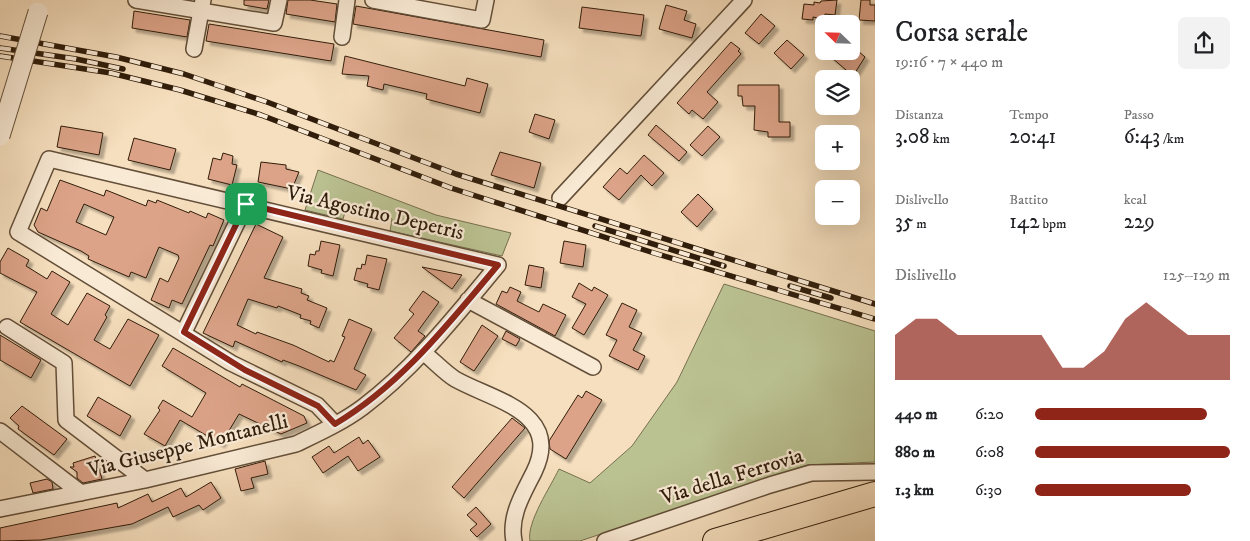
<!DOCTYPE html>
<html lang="it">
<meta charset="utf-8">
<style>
body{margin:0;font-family:"IM FELL DW Pica",serif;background:#f2f2f2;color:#202124;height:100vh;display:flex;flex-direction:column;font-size:19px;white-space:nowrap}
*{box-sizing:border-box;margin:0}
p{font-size:16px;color:#757577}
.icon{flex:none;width:28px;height:28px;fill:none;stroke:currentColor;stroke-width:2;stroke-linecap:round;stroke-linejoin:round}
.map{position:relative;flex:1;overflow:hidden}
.side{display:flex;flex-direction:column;background:#fff;width:375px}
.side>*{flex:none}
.needle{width:32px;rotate:293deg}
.tools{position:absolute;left:815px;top:15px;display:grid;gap:10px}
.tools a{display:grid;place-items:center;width:45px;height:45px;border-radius:8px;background:#fff;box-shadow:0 5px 20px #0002;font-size:25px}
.pin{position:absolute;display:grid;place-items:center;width:42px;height:42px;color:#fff;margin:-21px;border-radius:10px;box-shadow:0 2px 8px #0006}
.round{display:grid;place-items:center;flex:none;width:52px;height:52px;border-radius:8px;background:#f2f2f2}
.overview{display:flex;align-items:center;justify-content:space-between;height:85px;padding:0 20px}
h1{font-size:28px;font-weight:600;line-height:38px}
.stats{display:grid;grid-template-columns:repeat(3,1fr);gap:8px;height:85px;padding:5px 20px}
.stats div{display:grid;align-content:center}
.stats b{font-size:21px;font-weight:600}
.stats small{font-size:14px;font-weight:400}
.stats p{font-size:14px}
.chart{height:140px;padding:10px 20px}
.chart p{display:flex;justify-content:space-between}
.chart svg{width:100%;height:90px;margin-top:5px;fill:#8f2418;opacity:.7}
ul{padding:0 20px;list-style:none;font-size:16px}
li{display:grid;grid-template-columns:80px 60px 1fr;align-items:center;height:38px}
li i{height:12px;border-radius:6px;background:#8f2418}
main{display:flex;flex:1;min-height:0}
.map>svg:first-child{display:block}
</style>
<main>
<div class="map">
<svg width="875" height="541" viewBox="0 0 875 541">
<defs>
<filter id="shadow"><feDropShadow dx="4" dy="4" stdDeviation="1" flood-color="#0004"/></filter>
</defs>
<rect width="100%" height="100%" fill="#f6dfbe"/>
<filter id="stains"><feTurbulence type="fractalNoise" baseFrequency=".004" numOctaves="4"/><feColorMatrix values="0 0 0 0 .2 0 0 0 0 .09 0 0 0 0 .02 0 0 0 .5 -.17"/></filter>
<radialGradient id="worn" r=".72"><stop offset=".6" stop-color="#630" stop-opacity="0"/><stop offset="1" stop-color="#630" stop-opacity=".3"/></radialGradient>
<!-- green -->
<path fill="#bbc292" stroke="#76704e" d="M318,170L436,215L511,233L502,256L390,231L392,219L346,209L343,219L305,210Z
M724,284L875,331V462L807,465L580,541H530C526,523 551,486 559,469L590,483L632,446L677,382Z"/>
<!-- building -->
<path fill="#dca388" stroke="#301d0b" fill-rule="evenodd" filter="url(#shadow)" d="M244,0H269L267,9L244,5Z
M288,0H310L337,4L335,22L286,14Z
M837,0L835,15L825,14L824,19L813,17V20L802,19L804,4L814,5V2L820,3L821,1Z
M861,0H870V5H875V21L859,20Z
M666,5L687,11L684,20L696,24L692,38L659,29Z
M356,6L544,40L541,57L353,24Z
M582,7L644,15L641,36L579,28Z
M134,11L190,20L187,37L132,28Z
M761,14L775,26L759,44L745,33Z
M209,24L334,44L331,61L206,41Z
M787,40L804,55L791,69L774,53Z
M731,42L740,49L738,51L741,54L707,92L718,102L703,119L692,110L689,114L677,103Z
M851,45L865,57L853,76L824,51H851Z
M345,56L465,86L467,78L488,84L480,113L426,99L427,94L384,84L383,90L367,86L369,76L342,74Z
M738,85H779V122H790V137H768V132L754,130L755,106H743L742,96H738Z
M535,114L555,120L549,139L529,132Z
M656,125L687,152L679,161L648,135Z
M61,126L103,133L99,155L57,147Z
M708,126L720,137L702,156L690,145Z
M134,138L176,149L170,170L128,160Z
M500,152L541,163L534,188L491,175Z
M223,153L233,156L232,164L237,165L232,185L208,179L213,158L221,160Z
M644,155L664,173L652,186L641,175L619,200L603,187L620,168L627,174Z
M261,162L286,165V169L299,172L292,189L258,182Z
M60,180L104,196L106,190L146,206L148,200L156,203L157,200L189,213L190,211L206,218L208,213L224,220L213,246L210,245L182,304L172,300L169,308L151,300L160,278L168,282L179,258L178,255L159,247L146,278L131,272L129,277L88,259L89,256L81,251L38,232L34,225L41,208L47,211ZM84,204L114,217L106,235L76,222Z
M698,194L713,209L697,227L681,212Z
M256,224L283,237L264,278L302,289L301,293L309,296L307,300L327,308L319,328L310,324L311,321L300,318L301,315L278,306L277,308L248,299L237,325L256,334L257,332L293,345L329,362L330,360L334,362L345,337L342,336L349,319L372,329L354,369L366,375L356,390L299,366L283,360L282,362L235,341L233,347L203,333Z
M321,241L340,245L333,276L321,273L322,270L308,266L310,254L315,255L316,251H319Z
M564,241L586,245L583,267L560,263Z
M8,248L29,260L26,266L47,279L52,271L70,282L51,314L68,325L87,293L110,306L105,315L107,317L94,340L110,349L128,319L159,335L130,386L20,322L37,292L0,273V262Z
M367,255L387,259L379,290L367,287L368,284L354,280L357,268L361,269L362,264L365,265Z
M529,265L544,268L541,288L525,285Z
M422,267L462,275L452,289Z
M579,283L592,291L594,287L608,295L584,335L572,328L586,304L572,297Z
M510,287L521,292L517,301L539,312L543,304L566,315L555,336L496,304L502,291L507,293Z
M423,291L439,302L418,331L425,336L411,352L394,338L414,314L409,310Z
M622,303L637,310L629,327L642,333L633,350L645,356L638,370L609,356L617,340L606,335Z
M482,325L498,336L474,371L460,362Z
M506,331L520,339L516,346L502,339Z
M0,335L41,360L31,378L0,360Z
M173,348L240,387L242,384L304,416L307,423L281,434L239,414L221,444L180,420L165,446L144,434L160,410L158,408L163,400L192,417L206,393L162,366Z
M586,391L602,400L566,459L550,449L549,441L578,395L582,398Z
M98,397L131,416L120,436L87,416Z
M22,406L67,439L54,455L18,429L19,426L10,418Z
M512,418L525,428L464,498L452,487Z
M359,437L363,444L368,440L380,457L358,471L348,456L323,473L312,457L329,446L334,453Z
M95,456L102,479L83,483L77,478V472L70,467H74L73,463Z
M265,461L268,474L251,478L254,488L241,491L235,469Z
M47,479L52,482L53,489L33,493L30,483Z
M211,482L221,498L203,510L199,505L173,517L168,507L132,524L41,540L0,541V528L117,503L118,508L148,494L152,502L181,488L186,497Z
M476,507L491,524L477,537L470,530L477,524L467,515Z"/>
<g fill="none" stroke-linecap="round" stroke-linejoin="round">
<!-- minor casing -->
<g stroke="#624e38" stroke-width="18">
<path id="minor" d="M136,0L274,23L279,0
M373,0L482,20L486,0
M342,37L347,0
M194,49L203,0
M560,198L744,0
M468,300L593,367
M7,327L64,363L66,420L145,480
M184,332L246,204
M423,352C433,360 444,372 455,379C494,401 563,412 534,472C523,494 509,516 514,541
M0,431L81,493
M0,509L145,480L296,444C319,433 343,422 363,407C415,368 457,314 498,265L49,159L18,232L231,363L317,405L335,424
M605,541L770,485L811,473L875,472"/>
</g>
<!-- trunk casing -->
<g stroke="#301d0b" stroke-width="26">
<path id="trunk" d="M715,541L875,494"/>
</g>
<!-- minor -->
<use href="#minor" stroke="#f9ead5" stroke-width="15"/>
<!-- trunk -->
<use href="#trunk" stroke="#f6dfbe" stroke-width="24"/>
<!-- rail casing -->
<g stroke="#301d0b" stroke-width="5.5">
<path id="rail" d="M0,36L116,57L184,74L267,102L456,174L875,304
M0,48L76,59L123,69
M0,56L111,73L180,90L261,115L451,188L654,253L875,319
M595,226L724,266
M790,286L831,298"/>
</g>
<!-- rail -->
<use href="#rail" stroke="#f9ead5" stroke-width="4" stroke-dasharray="11" stroke-linecap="butt"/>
<!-- tertiary-bridge casing -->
<g stroke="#624e38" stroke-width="21" stroke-linecap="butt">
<path id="tertiary-bridge" d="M0,136L38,12"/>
</g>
<!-- tertiary-bridge -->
<use href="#tertiary-bridge" stroke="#f9ead5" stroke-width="19"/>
</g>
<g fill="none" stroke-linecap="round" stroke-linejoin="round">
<!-- route casing -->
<g stroke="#fff" stroke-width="10">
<path id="route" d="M246,204L498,265C449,323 401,385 335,424L318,406L245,370L184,332Z"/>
</g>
<!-- route -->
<use href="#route" stroke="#8f2418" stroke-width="6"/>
</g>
<g text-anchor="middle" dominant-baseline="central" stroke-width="4.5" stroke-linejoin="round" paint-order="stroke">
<!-- street labels -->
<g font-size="21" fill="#301d0b" stroke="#f9ead5">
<text transform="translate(375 213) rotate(13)">Via Agostino Depetris</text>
<text transform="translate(188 446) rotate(-14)">Via Giuseppe Montanelli</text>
<text transform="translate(732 477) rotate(-17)">Via della Ferrovia</text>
</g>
</g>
<rect width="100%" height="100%" filter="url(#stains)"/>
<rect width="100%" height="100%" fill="url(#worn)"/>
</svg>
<div class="tools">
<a><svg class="needle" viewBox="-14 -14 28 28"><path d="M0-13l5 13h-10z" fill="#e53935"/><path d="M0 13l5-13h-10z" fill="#757577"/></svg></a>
<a><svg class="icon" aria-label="layers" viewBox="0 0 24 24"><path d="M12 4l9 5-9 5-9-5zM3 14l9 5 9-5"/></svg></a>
<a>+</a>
<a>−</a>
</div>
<div class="pin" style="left:246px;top:204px;background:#1e9e55"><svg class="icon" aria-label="arrive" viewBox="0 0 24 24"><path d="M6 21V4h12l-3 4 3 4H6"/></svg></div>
</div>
<section class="side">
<div class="overview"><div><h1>Corsa serale</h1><p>19:16 · 7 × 440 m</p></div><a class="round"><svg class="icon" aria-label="share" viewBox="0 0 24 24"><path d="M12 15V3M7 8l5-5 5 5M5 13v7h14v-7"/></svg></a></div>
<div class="stats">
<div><p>Distanza</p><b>3.08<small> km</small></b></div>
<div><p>Tempo</p><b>20:41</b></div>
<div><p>Passo</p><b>6:43<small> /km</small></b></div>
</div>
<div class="stats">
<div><p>Dislivello</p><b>35<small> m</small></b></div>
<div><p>Battito</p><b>142<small> bpm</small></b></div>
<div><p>kcal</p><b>229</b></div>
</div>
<div class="chart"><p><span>Dislivello</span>125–129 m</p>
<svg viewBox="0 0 160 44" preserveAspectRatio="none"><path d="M0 44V22L10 14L20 14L30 22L40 22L50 22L60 22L70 22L80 38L90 38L100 30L110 14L120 6L130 14L140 22L150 22L160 22V44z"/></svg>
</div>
<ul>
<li><b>440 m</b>6:20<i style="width:88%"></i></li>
<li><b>880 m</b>6:08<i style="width:100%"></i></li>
<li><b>1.3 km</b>6:30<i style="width:80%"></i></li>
</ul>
</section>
</main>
